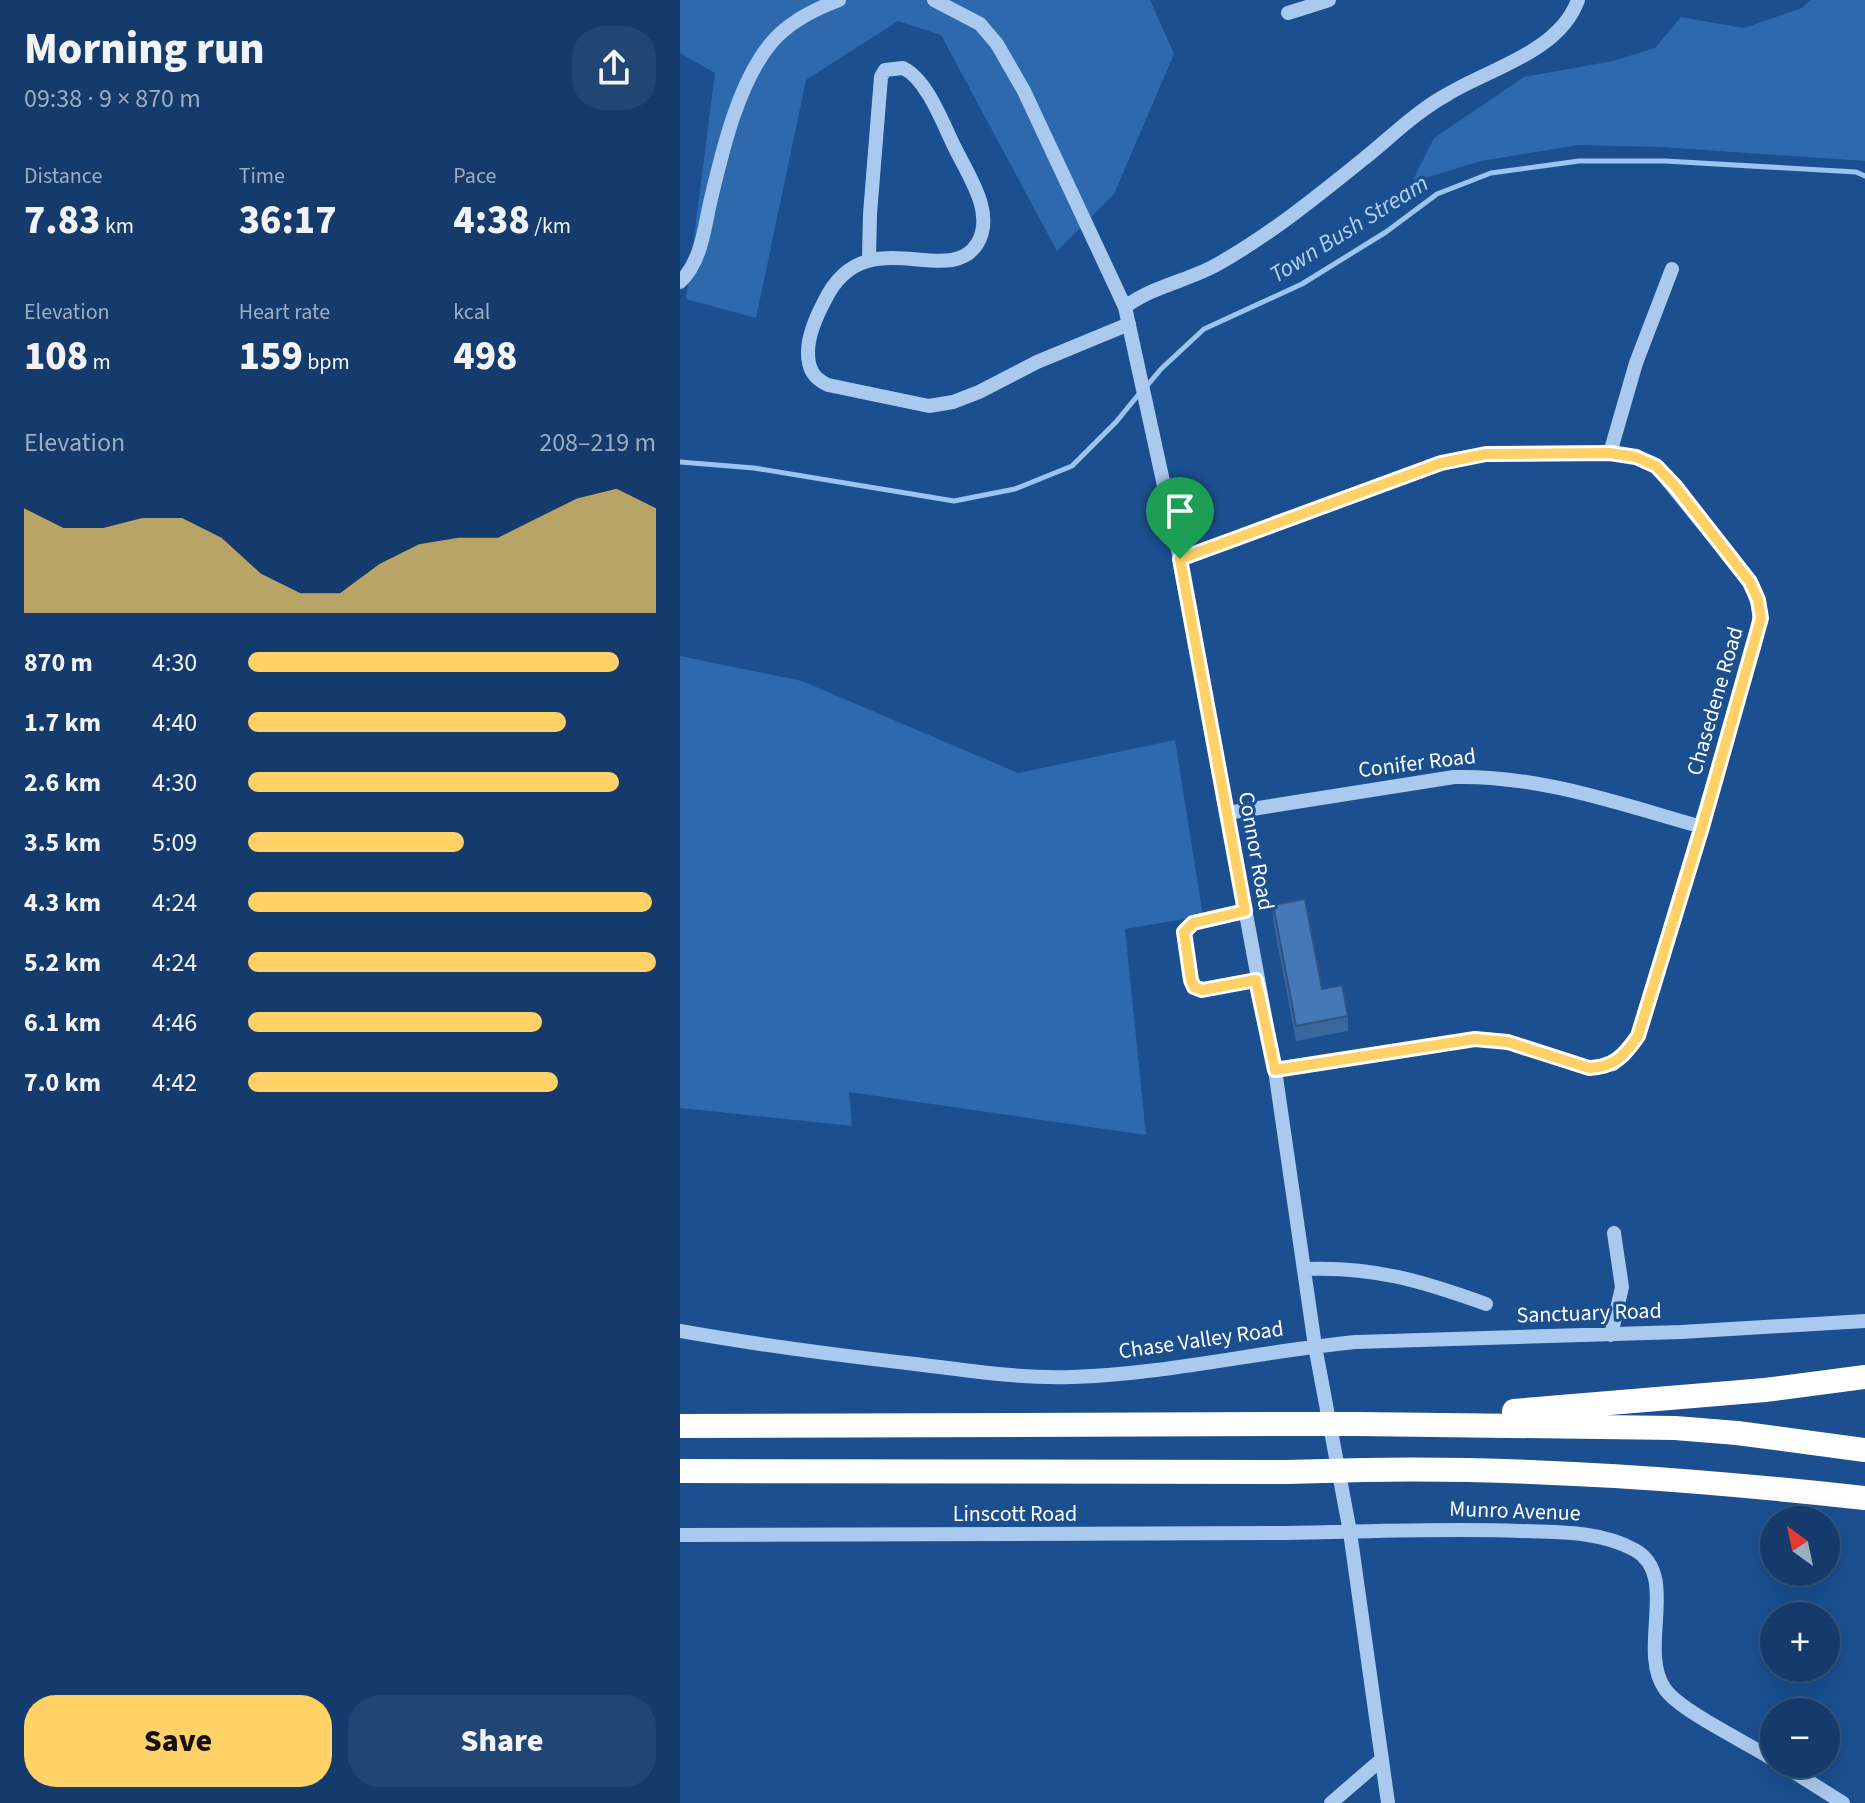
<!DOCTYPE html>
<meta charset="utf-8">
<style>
body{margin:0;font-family:"Source Sans 3",sans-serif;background:#214673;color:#f1f3f6;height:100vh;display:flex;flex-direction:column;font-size:30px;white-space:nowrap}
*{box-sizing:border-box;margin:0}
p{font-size:26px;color:#9dadc1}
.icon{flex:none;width:44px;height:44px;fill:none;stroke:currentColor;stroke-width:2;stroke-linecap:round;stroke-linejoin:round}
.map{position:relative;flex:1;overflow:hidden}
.panel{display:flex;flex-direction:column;background:#143b6b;width:680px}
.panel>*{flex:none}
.needle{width:52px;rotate:327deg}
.fabs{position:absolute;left:1080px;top:1506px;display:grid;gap:16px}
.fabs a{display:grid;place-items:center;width:80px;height:80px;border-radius:50%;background:#143b6b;box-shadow:0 8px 32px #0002,0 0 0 2px #33557e;font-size:40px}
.pin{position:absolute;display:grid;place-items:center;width:68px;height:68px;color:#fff;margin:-82px -34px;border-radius:50% 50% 50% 0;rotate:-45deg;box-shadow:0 0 8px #0007}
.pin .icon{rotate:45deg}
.round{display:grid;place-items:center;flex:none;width:84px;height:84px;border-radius:32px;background:#214673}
.overview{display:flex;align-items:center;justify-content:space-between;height:136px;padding:0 24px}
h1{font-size:44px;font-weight:800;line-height:60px}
.stats{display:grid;grid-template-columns:repeat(3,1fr);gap:12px;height:136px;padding:8px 24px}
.stats div{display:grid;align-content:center}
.stats b{font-size:40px;font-weight:800}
.stats small{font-size:22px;font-weight:400}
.stats p{font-size:22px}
.chart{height:224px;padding:16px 24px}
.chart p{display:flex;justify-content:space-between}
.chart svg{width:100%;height:144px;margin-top:8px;fill:#ffd166;opacity:.7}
.button{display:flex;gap:16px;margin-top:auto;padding:16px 24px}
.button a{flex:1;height:92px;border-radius:32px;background:#ffd166;color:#111;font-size:32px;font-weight:800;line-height:92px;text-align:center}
.button a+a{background:#214673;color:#f1f3f6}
ul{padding:0 24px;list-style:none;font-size:26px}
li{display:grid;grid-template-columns:128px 96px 1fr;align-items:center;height:60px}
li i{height:20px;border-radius:10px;background:#ffd166}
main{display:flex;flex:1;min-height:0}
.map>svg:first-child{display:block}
</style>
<main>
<section class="panel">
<div class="overview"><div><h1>Morning run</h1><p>09:38 · 9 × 870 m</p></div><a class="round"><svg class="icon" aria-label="share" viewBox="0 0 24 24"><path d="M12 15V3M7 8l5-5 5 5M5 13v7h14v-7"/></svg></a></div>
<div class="stats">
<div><p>Distance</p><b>7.83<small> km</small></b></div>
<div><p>Time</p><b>36:17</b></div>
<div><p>Pace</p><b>4:38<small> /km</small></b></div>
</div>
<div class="stats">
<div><p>Elevation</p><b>108<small> m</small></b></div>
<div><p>Heart rate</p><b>159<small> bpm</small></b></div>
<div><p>kcal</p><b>498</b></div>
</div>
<div class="chart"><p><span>Elevation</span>208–219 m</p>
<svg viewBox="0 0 160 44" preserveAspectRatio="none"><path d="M0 44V12L10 18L20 18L30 15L40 15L50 21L60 32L70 38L80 38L90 29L100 23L110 21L120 21L130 15L140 9L150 6L160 12V44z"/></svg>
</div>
<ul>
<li><b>870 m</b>4:30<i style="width:91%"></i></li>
<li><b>1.7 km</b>4:40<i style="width:78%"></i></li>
<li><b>2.6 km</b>4:30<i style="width:91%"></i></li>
<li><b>3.5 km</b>5:09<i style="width:53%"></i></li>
<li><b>4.3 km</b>4:24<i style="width:99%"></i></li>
<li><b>5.2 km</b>4:24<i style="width:100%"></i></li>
<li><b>6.1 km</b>4:46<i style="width:72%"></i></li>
<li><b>7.0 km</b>4:42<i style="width:76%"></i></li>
</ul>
<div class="button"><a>Save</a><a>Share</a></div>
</section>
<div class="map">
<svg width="1185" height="1803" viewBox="0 0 1185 1803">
<rect width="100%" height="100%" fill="#1b4f8f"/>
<!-- green -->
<path fill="#2e69ad" d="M0,0H470L494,54L434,194L377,251L261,35L218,21L126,80L76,318L6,299L35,73L0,53Z
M1130,0H1185V161L981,147L898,145L801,161L732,182L754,138L844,77L933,61L975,48L1001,17L1064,28L1122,8Z
M0,656L122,681L338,773L495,740L523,916L445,929L466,1135L169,1092L172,1126L0,1108Z"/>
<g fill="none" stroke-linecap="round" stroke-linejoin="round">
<!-- stream -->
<path stroke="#9cc4f0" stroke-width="5" d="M466,387L481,369L524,329L622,284L706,232L757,194L811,173L899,161H985L1176,172L1185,176
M0,462L74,468L274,501L335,489L392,466L436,422L459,394"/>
<!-- minor -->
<path stroke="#a9c9ee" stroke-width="14" d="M254,0L300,24L317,44L344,91L445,307L500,559L595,1070L635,1346L670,1532L708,1803
M608,13L649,0
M189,258L190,214L201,77L205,70L223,68C247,79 263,124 275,148C288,175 316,214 297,244C268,290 185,218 145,300C137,315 128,336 128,352C128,369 133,378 148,385L249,406L273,402L299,392L357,362L449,324
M0,282C21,262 24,230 30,203C42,152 58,82 92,42C109,22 135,9 159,0
M445,307C473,286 508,281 538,264C591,234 639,195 686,157C713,135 737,111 768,94C811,68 879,52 898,0
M930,453L956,363L992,269
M500,559L761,463L806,454L930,453L956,457L976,466L1070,582C1082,609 1081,619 1074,647L958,1036L945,1054L933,1064L909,1068L828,1042L795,1039L595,1070
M547,813L774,777C860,775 940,804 1022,827
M565,911L513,923L504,932L511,980L514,987L522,990L576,980
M624,1269C693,1266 742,1281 806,1304
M0,1331C78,1345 156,1355 235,1364C287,1370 340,1379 392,1377C488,1374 581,1351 676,1342L1001,1332L1185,1321
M931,1335L942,1287L934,1233
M0,1535C201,1536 402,1535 604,1533C682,1532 761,1528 840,1531C878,1532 921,1531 955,1550C1000,1575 957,1650 985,1689C1000,1711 1068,1743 1094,1760
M1101,1764L1163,1803
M651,1803L702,1759"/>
<!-- highway -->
<path stroke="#fff" stroke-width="24" d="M834,1411L1085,1390L1185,1377
M677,1424L995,1428L1057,1433L1185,1450
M0,1426L601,1424
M684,1470C851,1467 1019,1480 1185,1498
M0,1471L606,1472"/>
<!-- highway-bridge -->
<path stroke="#fff" stroke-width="24" d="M601,1424H677
M606,1472L684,1470"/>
</g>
<!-- wall -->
<path fill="#3a679d" d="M593,905L642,989L668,1016V1031L616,1041L593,920Z"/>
<!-- building -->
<path fill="#4478b7" stroke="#305480" stroke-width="2" d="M625,899L642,989L662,985L668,1016L616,1026L593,905Z"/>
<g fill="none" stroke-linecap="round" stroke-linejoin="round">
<!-- route casing -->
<g stroke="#fff" stroke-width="16">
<path id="route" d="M930,453L956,457L976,466L995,486L1070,582L1078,600L1081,618L1022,827L958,1036C944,1056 934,1067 909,1068L828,1042L795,1039L595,1070L576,980L522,990L514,987L511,980L504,932L513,923L565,911L500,559L761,463L806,454Z"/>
</g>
<!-- route -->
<use href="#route" stroke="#ffd166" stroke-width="10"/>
</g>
<g text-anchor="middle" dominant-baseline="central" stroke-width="6" stroke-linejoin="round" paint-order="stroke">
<!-- street labels -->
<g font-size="22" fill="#fff" stroke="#1b4f8f">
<text transform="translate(1035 701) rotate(-74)">Chasedene Road</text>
<text transform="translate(737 763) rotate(-7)">Conifer Road</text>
<text transform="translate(576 851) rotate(80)">Connor Road</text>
<text transform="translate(909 1313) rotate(-2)">Sanctuary Road</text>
<text transform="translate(521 1340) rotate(-8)">Chase Valley Road</text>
<text transform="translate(835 1511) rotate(2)">Munro Avenue</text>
<text x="335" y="1514">Linscott Road</text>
</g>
<!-- water labels -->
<g font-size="24" font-style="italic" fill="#b5d3f5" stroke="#1b4f8f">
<text transform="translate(669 229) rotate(-32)">Town Bush Stream</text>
</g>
</g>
</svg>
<div class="fabs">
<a><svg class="needle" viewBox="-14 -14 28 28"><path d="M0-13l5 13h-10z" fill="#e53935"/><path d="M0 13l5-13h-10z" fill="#9dadc1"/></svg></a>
<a>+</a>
<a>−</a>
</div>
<div class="pin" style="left:500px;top:559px;background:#1e9e55"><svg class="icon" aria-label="arrive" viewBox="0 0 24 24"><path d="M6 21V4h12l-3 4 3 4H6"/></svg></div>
</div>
</main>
